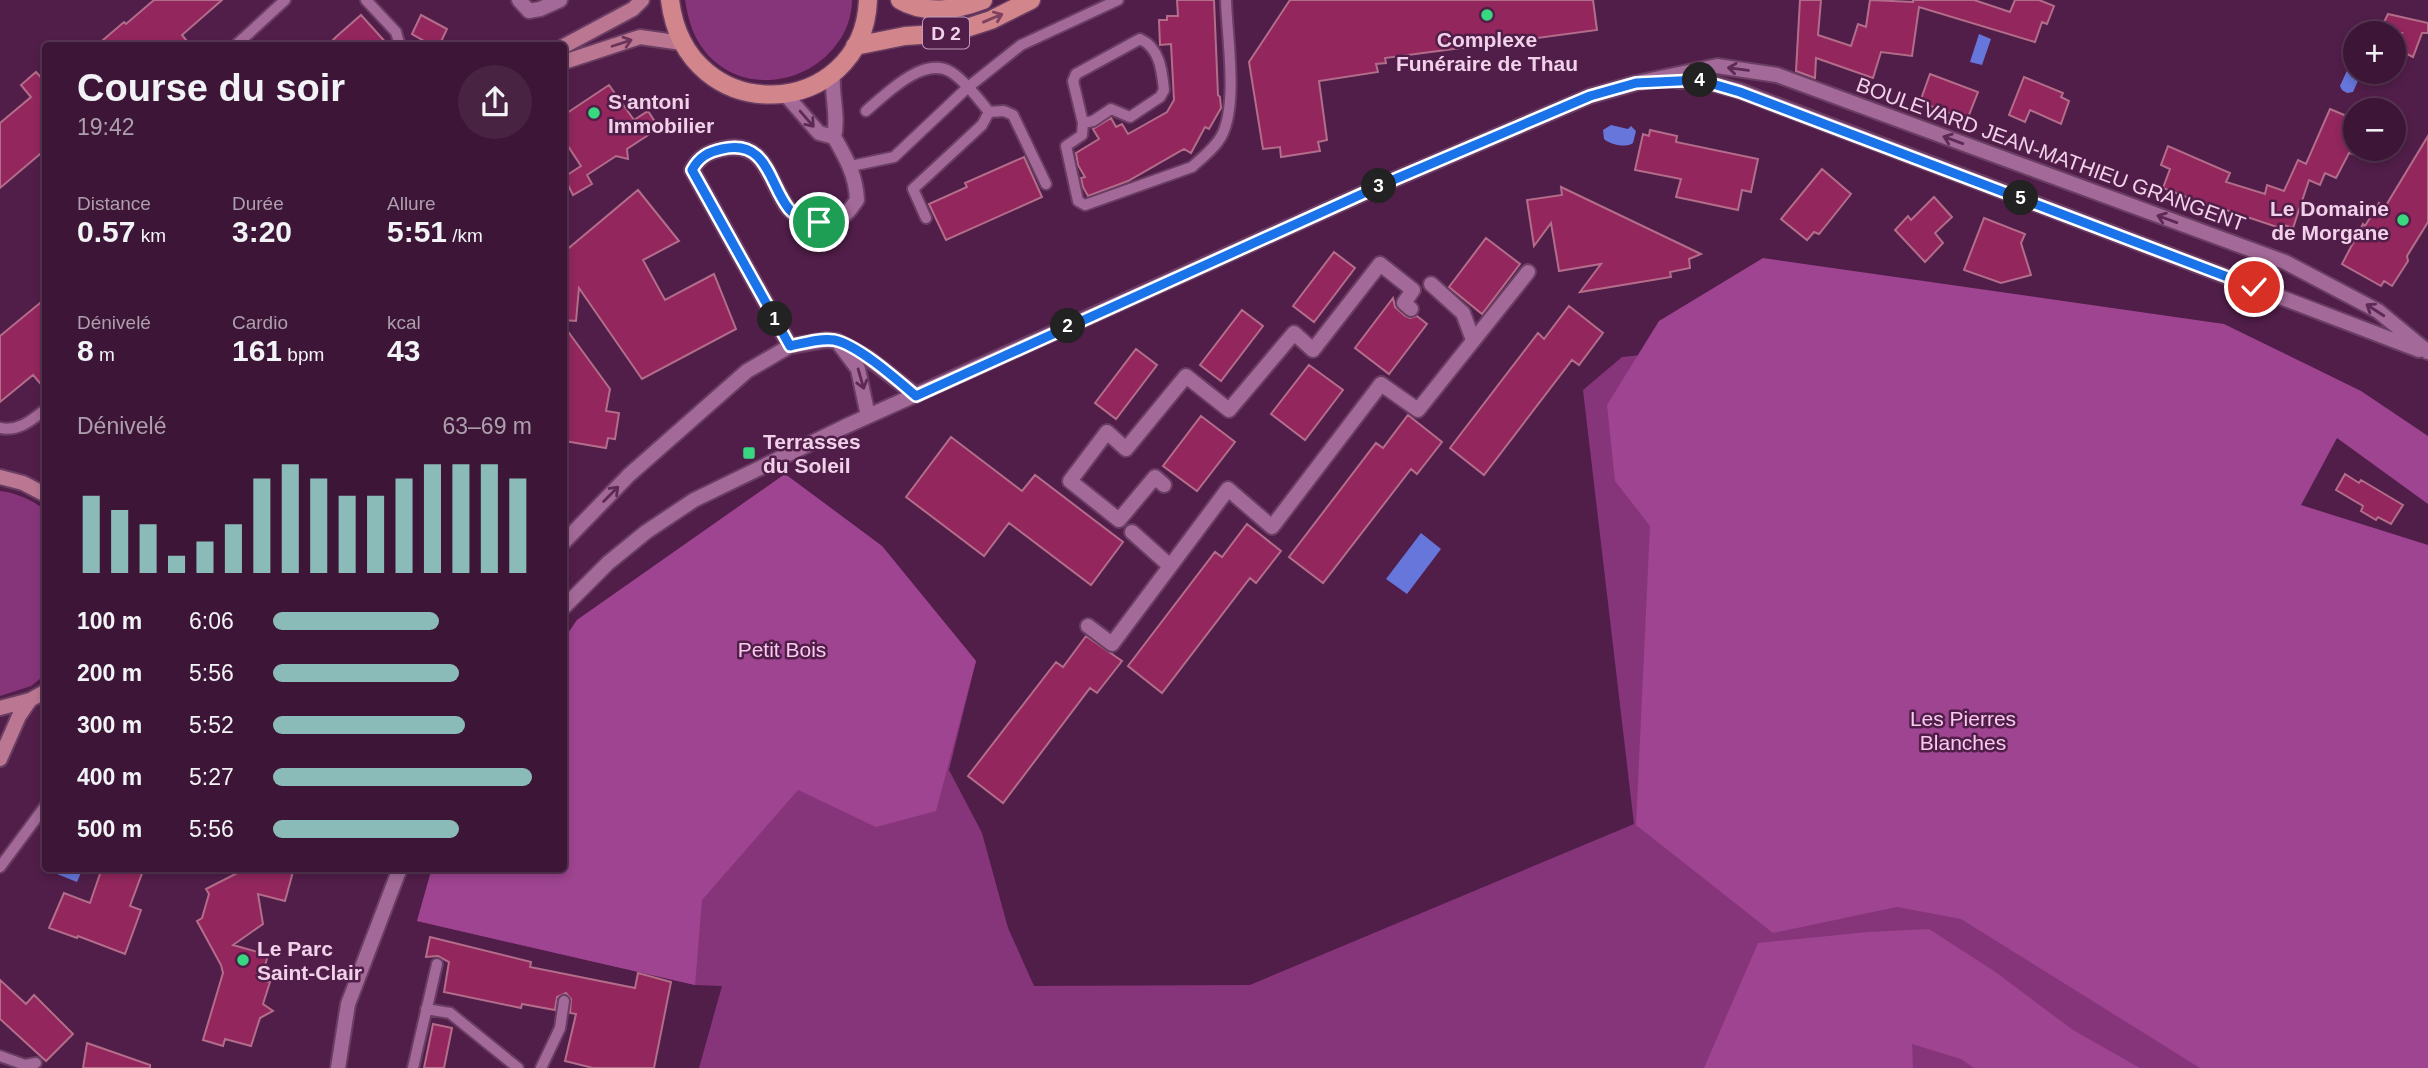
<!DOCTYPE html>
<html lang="fr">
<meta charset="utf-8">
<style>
body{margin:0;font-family:Helvetica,sans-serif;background:#482342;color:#f1f3f6;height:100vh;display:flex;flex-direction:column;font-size:26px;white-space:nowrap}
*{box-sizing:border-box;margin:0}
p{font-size:23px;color:#ad9fad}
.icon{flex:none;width:38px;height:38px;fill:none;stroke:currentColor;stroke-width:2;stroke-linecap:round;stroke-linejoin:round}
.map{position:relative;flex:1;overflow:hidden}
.details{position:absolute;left:42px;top:42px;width:525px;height:830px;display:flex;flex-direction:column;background:#3d1637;border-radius:7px;box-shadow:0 4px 10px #0003,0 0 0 2px #563552}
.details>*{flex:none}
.buttons{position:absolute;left:2343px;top:21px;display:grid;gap:14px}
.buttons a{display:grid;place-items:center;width:63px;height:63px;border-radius:50%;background:#3d1637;box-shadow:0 4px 10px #0003,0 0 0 2px #563552;font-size:35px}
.pin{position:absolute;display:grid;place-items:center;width:60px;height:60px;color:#fff;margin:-30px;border:4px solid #fff;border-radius:50%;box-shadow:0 2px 7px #0007}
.km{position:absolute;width:35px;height:35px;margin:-18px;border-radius:50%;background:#222;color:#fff;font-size:19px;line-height:35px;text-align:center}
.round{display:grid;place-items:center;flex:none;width:74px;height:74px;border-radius:37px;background:#482342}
.headline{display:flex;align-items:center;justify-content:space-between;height:119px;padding:0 35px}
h1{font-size:38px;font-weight:800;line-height:52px}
.figures{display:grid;grid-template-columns:repeat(3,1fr);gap:10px;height:119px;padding:7px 35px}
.figures div{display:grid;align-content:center}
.figures b{font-size:30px;font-weight:800}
.figures small{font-size:19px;font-weight:400}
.figures p{font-size:19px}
.chart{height:196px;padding:14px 35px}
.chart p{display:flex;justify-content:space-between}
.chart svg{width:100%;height:126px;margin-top:7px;stroke:#8bbbb9;stroke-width:6}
ul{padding:0 35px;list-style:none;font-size:23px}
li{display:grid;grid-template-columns:112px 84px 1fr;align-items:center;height:52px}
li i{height:18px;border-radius:9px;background:#8bbbb9}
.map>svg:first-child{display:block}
</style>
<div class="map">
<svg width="2428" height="1068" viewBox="0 0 2428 1068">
<rect width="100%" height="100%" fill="#511e49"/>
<!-- green -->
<path fill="#87357a" d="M685,0H852C852,16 846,33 836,45C803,89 733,94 701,46C691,31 688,17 685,0Z
M1765,342L2428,1068H699L722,986L695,985L417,921L432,868H564V639L577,620L785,474L882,546L976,661L949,770L982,833L1008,928L1034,986L1250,985L1634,824L1583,390L1622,357Z
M0,491C14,492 35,501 46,511L45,675L31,686L0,696Z"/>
<!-- forest -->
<path fill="#9e4490" d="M1763,258L2224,324L2361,391L2428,436V504L2337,438L2301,505L2428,545V1068H2200L1961,919L1897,907L1773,933L1636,825L1650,526L1615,481L1607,405L1659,321Z
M785,474L882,546L976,661L936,811L876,827L798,790L702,900L695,985L417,921L432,868H564V639L577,620Z
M1929,929L1994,971L2073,1030L2140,1068H1974L1961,1059L1912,1044L1913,1068H1704L1758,943L1868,932Z"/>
<!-- water -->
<path fill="#6676db" d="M1979,34L1991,39L1982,65L1970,62Z
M2349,66L2355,67L2356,72L2361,74L2353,92L2347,93L2342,90L2340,86Z
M1611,125L1628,129L1631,126L1636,131L1633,143C1626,148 1611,145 1604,139L1603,130Z
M1421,533L1441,549L1407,594L1386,579Z
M59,868H83L77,882L57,874Z"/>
<!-- building -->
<path fill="#92265d" stroke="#b36d8a" stroke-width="2" d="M154,0H222L182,35L191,46H96L124,22L126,24Z
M1177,0H1214L1218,95L1220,97L1221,108L1209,129L1205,127L1191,153L1184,149L1128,181L1088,196L1083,187L1081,178L1085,177L1078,165L1076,153L1099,139L1093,129L1111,118L1116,127L1122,124L1128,134L1167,112L1174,100L1171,44L1160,45L1159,20H1167V16H1178Z
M1290,0H1593L1597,30L1385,58L1386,63L1376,64L1378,72L1319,81L1327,140L1318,142L1320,151L1281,157L1280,147L1263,149L1249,62Z
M1800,0H1821L1818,35L1851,46L1858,24L1866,27L1870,0L1913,2V0H1974L2010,12L2015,0H2039L2054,6L2047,24L2042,22L2035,42L1919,7L1912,56L1881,52L1873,78L1816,58L1815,78L1796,71Z
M2388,14L2428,23V33H2422L2413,57L2395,48L2402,33H2379Z
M361,15L389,46H327L337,36Z
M421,15L447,29L439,46H433L412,34Z
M36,72L46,83V149L0,188V123L31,97L21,85Z
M1930,74L1978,92L1967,120L1920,102Z
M2024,77L2063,93L2061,97L2069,101L2061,124L2030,110L2025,122L2009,115Z
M609,85L634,120L648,111L659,128L627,149L628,159L616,156L587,175L592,184L573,195L564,177L581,166L564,140V115Z
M2330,109L2356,120V155L2349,153L2336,178L2325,173L2320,185L2309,180L2293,228L2284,225L2283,229L2217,207V209L2163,188L2170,169L2161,165L2168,146L2230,173L2226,182L2265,194L2267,185L2284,191L2298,160L2306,164Z
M1650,130L1677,136L1676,142L1758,159L1751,192L1742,190L1738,210L1676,197L1681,179L1635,170L1643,134L1649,136Z
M2428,136V222L2407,256L2408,261L2392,286L2384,281L2381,286L2342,264L2363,224L2365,226L2379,203L2385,207Z
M1024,157L1042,197L946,240L929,204L967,187L965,183Z
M1822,169L1851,194L1819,234L1814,232L1807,240L1781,219Z
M1561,187L1676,242L1701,254L1689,259L1690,268L1670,272L1671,277L1580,292L1601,264L1559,271L1551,223L1534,246L1527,200L1562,195Z
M638,190L679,241L643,260L665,300L714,274L736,329L642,379L579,288L576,321L564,320V252Z
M1934,197L1952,217L1935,233L1943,243L1925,262L1895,230L1908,216L1911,220Z
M1984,218L2025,234L2021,243L2031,275L2001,283L1964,270Z
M1486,238L1520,264L1482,314L1449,287Z
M1334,252L1355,268L1314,322L1293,306Z
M46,298V390L33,375L0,402V336Z
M1393,298L1395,307L1405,316L1410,318L1417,316L1427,324L1389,374L1355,348Z
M1569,306L1603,333L1579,365L1572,360L1484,475L1450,448L1538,333L1544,339Z
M1242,310L1263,326L1221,381L1200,365Z
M564,326L610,389L606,411L619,413L615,439L608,438L606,448L564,441Z
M1136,349L1157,365L1116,419L1095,403Z
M1309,365L1343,390L1305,440L1271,414Z
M1408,415L1442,442L1417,474L1411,469L1323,583L1289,557L1376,443L1383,448Z
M1201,416L1235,442L1197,491L1163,466Z
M951,437L1022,491L1035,475L1123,542L1091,585L1009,523L984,556L906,497Z
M2345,474L2359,483L2361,480L2403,505L2391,524L2378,517L2376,520L2361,511L2363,506L2336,490Z
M1247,524L1281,551L1256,583L1250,578L1162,693L1128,666L1215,552L1222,557Z
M1086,636L1122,661L1097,693L1090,688L1003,803L968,776L1056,662L1063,667Z
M102,868H144L130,906L141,910L125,954L78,936L77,938L49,928L64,893L90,903Z
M247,868H294L285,901L258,894L263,924L233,945L268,955L261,980L270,982L263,1004L273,1011L260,1018L251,1046L225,1039L223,1046L203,1040L223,973L221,965L197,921L202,918L209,894L206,889Z
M430,937L531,962L530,967L635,988L638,973L671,982L654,1068H593L565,1061L576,1014L570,1013L571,999L566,993L557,997L555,1010L522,1004L521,1008L444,992L449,962L438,956L426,957Z
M0,980L26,1004L34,995L73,1034L46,1061L0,1019Z
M433,1024L452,1028L444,1068H424Z
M87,1043L150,1065V1068H83Z"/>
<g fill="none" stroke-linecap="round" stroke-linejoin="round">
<!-- lane casing -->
<g stroke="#6a3d63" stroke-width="14">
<path id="lane" d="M366,0L396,32L400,46
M235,46L285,0
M866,111C885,95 923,55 951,72C965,81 979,99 989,112
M989,112L1004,111L1013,115L1046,184
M1083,123L1093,121L1111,109L1130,117L1160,97L1164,90C1162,71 1160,48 1140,39L1076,74L1073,81L1083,123L1082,135L1066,146L1078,201L1085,205L1192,167C1202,158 1216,147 1222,135C1238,103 1227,37 1226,0
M851,166L894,157L967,88L1021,45L1118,0
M926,218L913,189L982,125L989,112
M0,428C18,432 32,420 46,409
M0,867L46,805
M426,1009L450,1013L518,1068
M0,1056L25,1065L36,1063
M413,1068L437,964
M541,1068L560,1028L564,1001"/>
</g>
<!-- street casing -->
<g stroke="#6a3d63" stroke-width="18">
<path id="street" d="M519,0L529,11L540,9L560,0
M1679,81L1699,80L1740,91L2419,350
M785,94L819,133L834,137
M1431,284L1463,313L1473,340
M790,346L692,170C699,157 708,152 722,149C766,138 769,183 788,208C800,223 827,226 843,216C849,213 853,205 857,200C856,175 846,158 834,137C839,116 831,95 833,73
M868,416L858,369L837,341L868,358L916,395
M1164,485L1155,477L1119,520L1070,481L1107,432L1126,449L1186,376L1229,410L1294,333L1313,350L1380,264L1413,290L1404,303L1411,309
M1132,532L1170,566
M564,542L629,475L747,371L790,346L826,340L837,341
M564,607L608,563L646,532L694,500L844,427L1393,180L1590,96L1636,83L1717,66L1777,75L2285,262L2378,311L2428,352
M1088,626L1112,644L1228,489L1272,527L1381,384L1418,410L1528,272
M338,1068L348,1004L400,868"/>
</g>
<!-- secondary casing -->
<g stroke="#6a3d63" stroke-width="18">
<path id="secondary" d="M564,46L633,9L642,0
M564,62L640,37L682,43
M0,477L23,483L46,495
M0,708L30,700L46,691
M0,759L19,716L30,700"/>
</g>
<!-- primary casing -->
<g stroke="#6a3d63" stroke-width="21">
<path id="primary" d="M670,0C686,131 863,121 868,0
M900,0C925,15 957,10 983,0
M855,46L905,36L951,33L991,20L1031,0"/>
</g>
<!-- lane -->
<use href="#lane" stroke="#a36998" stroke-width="10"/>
<!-- street -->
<use href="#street" stroke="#a36998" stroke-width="14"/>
<!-- secondary -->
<use href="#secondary" stroke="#bb7792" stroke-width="14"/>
<!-- primary -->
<use href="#primary" stroke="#d2868c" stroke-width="18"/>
</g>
<!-- one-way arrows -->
<defs><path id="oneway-shaft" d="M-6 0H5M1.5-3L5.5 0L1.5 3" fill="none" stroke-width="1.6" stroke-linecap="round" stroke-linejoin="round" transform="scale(1.75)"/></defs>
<use stroke="#7e4260" href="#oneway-shaft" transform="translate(993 18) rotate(-23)"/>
<use stroke="#6c345b" href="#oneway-shaft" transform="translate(622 43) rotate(-18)"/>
<g stroke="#5d2955">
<use href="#oneway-shaft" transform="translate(1738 69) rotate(-172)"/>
<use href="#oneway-shaft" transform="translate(807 119) rotate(49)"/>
<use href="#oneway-shaft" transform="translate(1953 140) rotate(-160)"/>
<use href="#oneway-shaft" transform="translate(2167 219) rotate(-160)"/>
<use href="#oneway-shaft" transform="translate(2375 310) rotate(-147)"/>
<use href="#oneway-shaft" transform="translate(861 379) rotate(74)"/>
<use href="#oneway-shaft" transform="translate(611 494) rotate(-45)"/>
</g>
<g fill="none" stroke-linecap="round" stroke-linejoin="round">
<!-- route casing -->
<g stroke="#fff" stroke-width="14">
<path id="route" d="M819,222C808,221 797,218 789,209C769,185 768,138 722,149C708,152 699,157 692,170L790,346C804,343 820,338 834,340C858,345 896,379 916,396L1393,180L1590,96L1636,83L1699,80L1740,92L2254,287"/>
</g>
<!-- route -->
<use href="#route" stroke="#1a73e8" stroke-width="9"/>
</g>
<!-- markers -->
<g fill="#37d880" stroke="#511e49" stroke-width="2.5">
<circle cx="1487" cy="15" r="7"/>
<circle cx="594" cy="113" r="7"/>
<circle cx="2403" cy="220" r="7"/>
<rect x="742" y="446" width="14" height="14" rx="3.5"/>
<circle cx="243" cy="960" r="7"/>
</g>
<g text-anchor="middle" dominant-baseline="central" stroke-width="5" stroke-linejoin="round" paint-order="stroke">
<!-- shield labels -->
<rect fill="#511e49" stroke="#c19bb9" stroke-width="2" x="923" y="17.5" width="46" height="31" rx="5"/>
<g font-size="19" font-weight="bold" fill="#f1d1e9">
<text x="946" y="33">D 2</text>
</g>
<!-- poi labels -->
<g font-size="21" font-weight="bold" fill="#f1d1e9" stroke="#511e49" text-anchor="start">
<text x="1487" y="39" text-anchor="middle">Complexe<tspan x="1487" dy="24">Funéraire de Thau</tspan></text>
<text x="608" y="101">S'antoni<tspan x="608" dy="24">Immobilier</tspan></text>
<text x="2389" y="208" text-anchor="end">Le Domaine<tspan x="2389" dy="24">de Morgane</tspan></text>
<text x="763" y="441">Terrasses<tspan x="763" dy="24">du Soleil</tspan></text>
<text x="257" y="948">Le Parc<tspan x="257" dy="24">Saint-Clair</tspan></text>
</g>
<!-- street labels -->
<g font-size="21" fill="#f1d1e9" stroke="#511e49">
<text transform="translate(2051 154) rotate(20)">BOULEVARD JEAN-MATHIEU GRANGENT</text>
</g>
<!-- park labels -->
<g font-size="21" fill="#facaf0" stroke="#511e49">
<text x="782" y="649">Petit Bois</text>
<text x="1963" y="718">Les Pierres<tspan x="1963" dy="24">Blanches</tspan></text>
</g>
</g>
</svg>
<div class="buttons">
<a>+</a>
<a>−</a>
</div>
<div class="pin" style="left:819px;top:222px;background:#1e9e55"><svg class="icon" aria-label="arrive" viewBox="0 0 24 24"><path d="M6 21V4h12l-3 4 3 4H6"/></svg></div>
<div class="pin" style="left:2254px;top:287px;background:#d93025"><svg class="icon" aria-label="check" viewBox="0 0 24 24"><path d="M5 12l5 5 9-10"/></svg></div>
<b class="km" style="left:775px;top:319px">1</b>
<b class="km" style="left:1068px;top:326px">2</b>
<b class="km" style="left:1379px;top:186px">3</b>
<b class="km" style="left:1700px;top:80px">4</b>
<b class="km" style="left:2021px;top:198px">5</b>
<section class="details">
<div class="headline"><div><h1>Course du soir</h1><p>19:42</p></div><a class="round"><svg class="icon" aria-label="share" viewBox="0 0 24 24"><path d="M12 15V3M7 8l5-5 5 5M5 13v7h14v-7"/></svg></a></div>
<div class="figures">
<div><p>Distance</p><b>0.57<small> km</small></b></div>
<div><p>Durée</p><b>3:20</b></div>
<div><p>Allure</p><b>5:51<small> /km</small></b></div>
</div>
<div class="figures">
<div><p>Dénivelé</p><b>8<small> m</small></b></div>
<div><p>Cardio</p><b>161<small> bpm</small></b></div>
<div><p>kcal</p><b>43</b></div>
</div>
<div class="chart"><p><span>Dénivelé</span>63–69 m</p>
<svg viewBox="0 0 160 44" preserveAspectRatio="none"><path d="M5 44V17M15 44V22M25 44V27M35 44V38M45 44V33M55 44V27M65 44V11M75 44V6M85 44V11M95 44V17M105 44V17M115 44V11M125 44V6M135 44V6M145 44V6M155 44V11"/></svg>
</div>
<ul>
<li><b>100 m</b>6:06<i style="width:64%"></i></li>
<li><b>200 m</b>5:56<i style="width:72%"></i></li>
<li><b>300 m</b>5:52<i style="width:74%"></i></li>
<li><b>400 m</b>5:27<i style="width:100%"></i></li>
<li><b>500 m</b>5:56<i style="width:72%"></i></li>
</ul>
</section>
</div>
